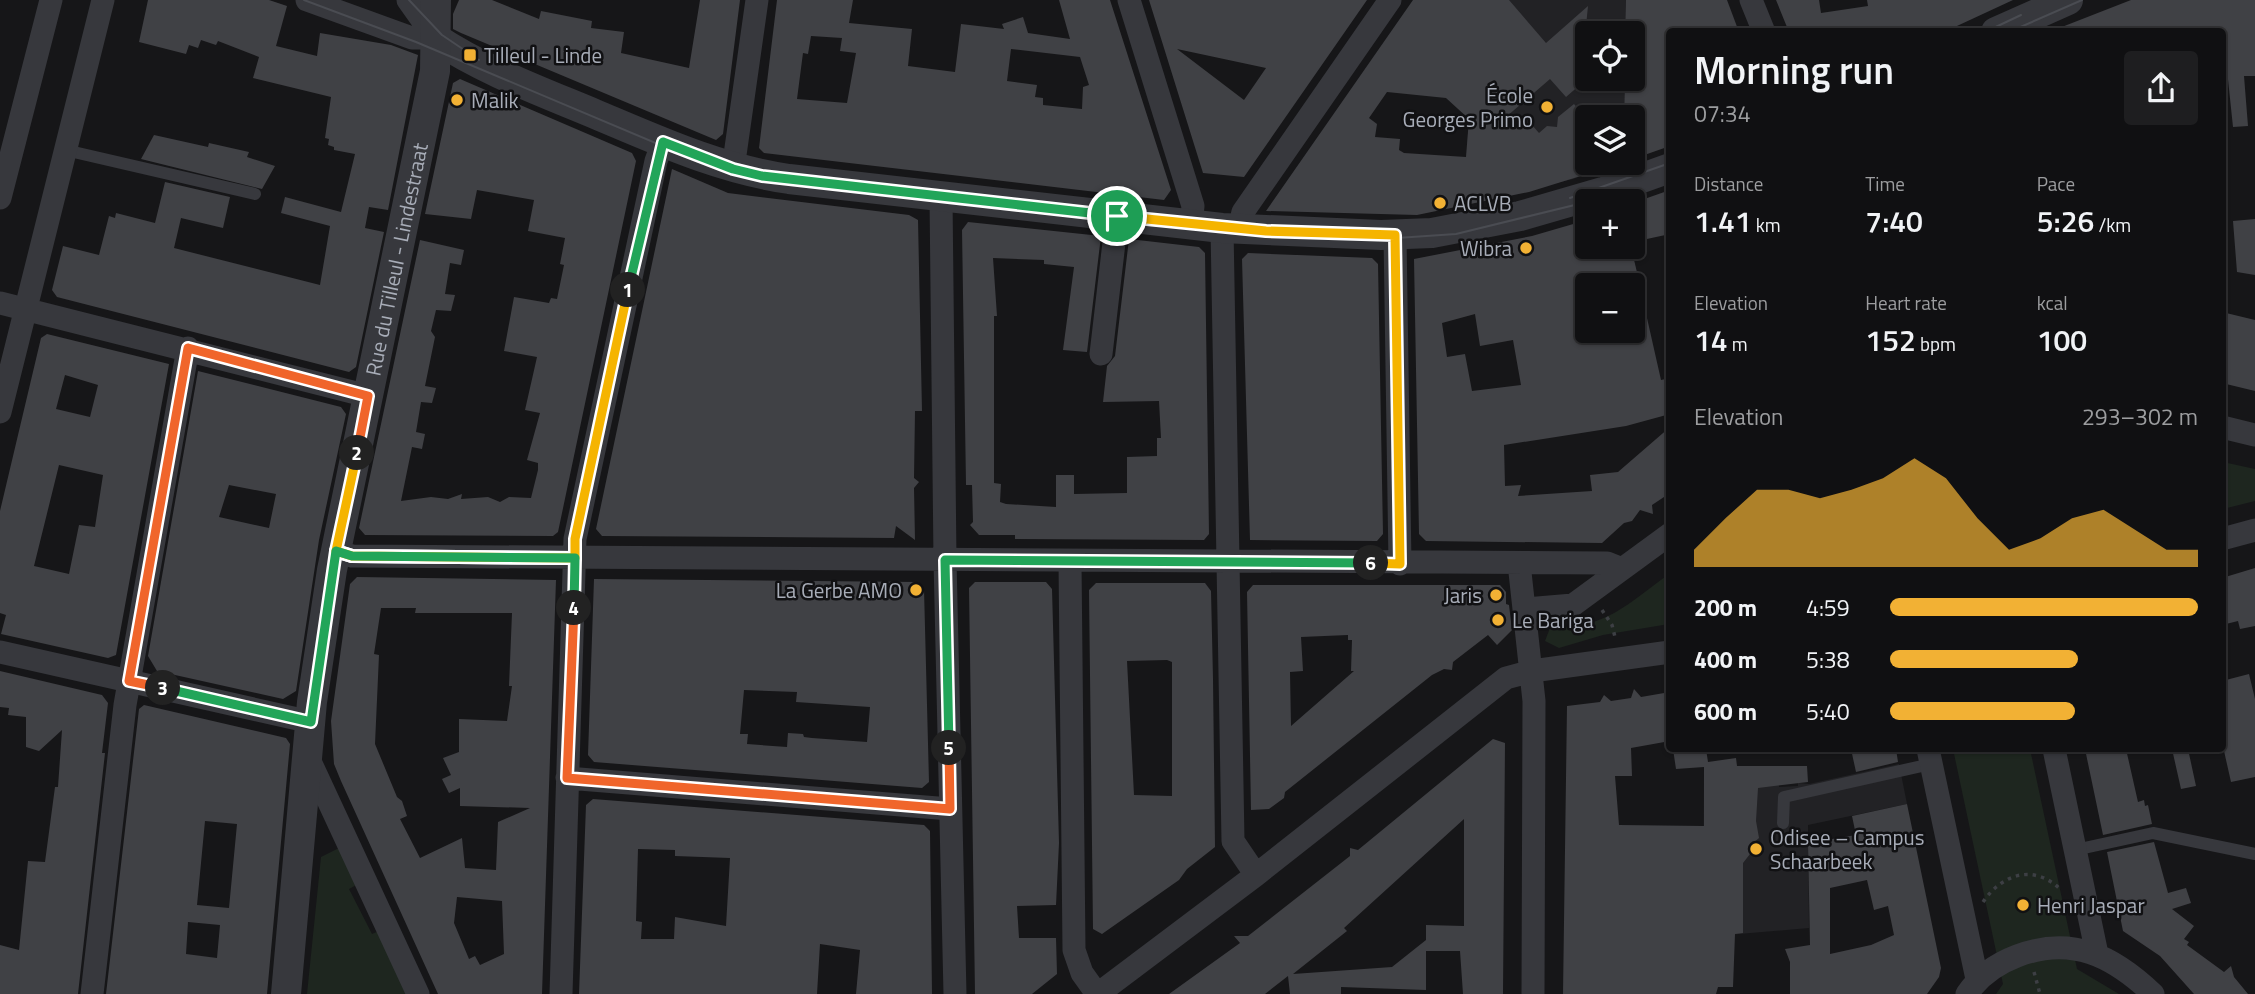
<!DOCTYPE html>
<meta charset="utf-8">
<style>
body{margin:0;font-family:"Titillium Web",sans-serif;background:#1e1e20;color:#f1f3f6;height:100vh;display:flex;flex-direction:column;font-size:26px;white-space:nowrap}
*{box-sizing:border-box;margin:0}
p{font-size:23px;color:#9c9d9f}
.icon{flex:none;width:38px;height:38px;fill:none;stroke:currentColor;stroke-width:2;stroke-linecap:round;stroke-linejoin:round}
.map{position:relative;flex:1;overflow:hidden}
.sheet{position:absolute;left:1666px;top:28px;width:560px;height:724px;display:flex;flex-direction:column;background:#101012;border-radius:7px;box-shadow:0 2px 5px #0004,0 0 0 2px #303032}
.sheet>*{flex:none}
.tools{position:absolute;left:1575px;top:21px;display:grid;gap:14px}
.tools a{display:grid;place-items:center;width:70px;height:70px;border-radius:7px;background:#101012;box-shadow:0 2px 5px #0004,0 0 0 2px #303032;font-size:35px}
.pin{position:absolute;display:grid;place-items:center;width:60px;height:60px;color:#fff;margin:-30px;border:4px solid #fff;border-radius:50%;box-shadow:0 2px 7px #0007}
.km{position:absolute;width:35px;height:35px;margin:-18px;border-radius:50%;background:#222;color:#fff;font-size:19px;line-height:35px;text-align:center}
.round{display:grid;place-items:center;flex:none;width:74px;height:74px;border-radius:7px;background:#1e1e20}
.overview{display:flex;align-items:center;justify-content:space-between;height:119px;padding:0 28px}
h1{font-size:38px;font-weight:600;line-height:52px}
.metrics{display:grid;grid-template-columns:repeat(3,1fr);gap:10px;height:119px;padding:7px 28px}
.metrics div{display:grid;align-content:center}
.metrics b{font-size:30px;font-weight:600}
.metrics small{font-size:19px;font-weight:400}
.metrics p{font-size:19px}
.chart{height:196px;padding:14px 28px}
.chart p{display:flex;justify-content:space-between}
.chart svg{width:100%;height:126px;margin-top:7px;fill:#f2b134;opacity:.7}
ul{padding:0 28px;list-style:none;font-size:23px}
li{display:grid;grid-template-columns:112px 84px 1fr;align-items:center;height:52px}
li i{height:18px;border-radius:9px;background:#f2b134}
.map>svg:first-child{display:block}
</style>
<div class="map">
<svg width="2255" height="994" viewBox="0 0 2255 994">
<rect width="100%" height="100%" fill="#161618"/>
<!-- built -->
<path fill="#222225" d="M1422,0H1626L1625,33H1587V79H1625L1624,114H1617V117H1587V163H1606L1597,170L1573,179L1463,205L1474,47Z
M1899,764L1907,804L1808,825L1809,928L1703,937L1704,767L1779,782V787L1798,786V783L1809,784Z"/>
<!-- green -->
<path fill="#1e261f" d="M2223,462L2255,469V501L2223,509Z
M1669,574V624L1603,635L1559,648L1545,641L1550,628C1607,628 1626,605 1669,574Z
M1953,749H2030L2077,969L2119,994H1996L2003,984Z
M343,846L360,883L349,889L372,934L381,930L411,994H307L321,857Z"/>
<!-- building -->
<path fill="#404145" fill-rule="evenodd" d="M148,0H269L287,6L276,46L317,56L320,33L391,45L418,55L388,210L369,207L365,228L384,232L356,367L349,372L57,297L52,290L63,246L99,255L109,216L115,218L116,213L155,223L165,182L230,197L223,228L181,218L174,248L320,285L330,226L281,213L285,197L341,212L355,154L334,150V147L328,145L329,139L325,138L331,97L253,78L259,57L218,41L216,45L201,40L198,48L189,45L186,54L139,42Z
M459,0H492L539,19L541,11L592,21L591,28L624,32L621,53L689,68L700,0H740L723,134L716,140L461,33L453,29V14Z
M777,0H853L849,23L912,29L908,66L955,72L961,24L1004,29L1002,24L1023,17L1028,33L1070,39L1059,0H1110L1171,190L1164,200L764,153L759,148ZM811,36L842,38L840,51L856,53L847,103L797,99L803,53L808,54ZM1011,49L1080,57L1089,85L1083,87L1082,109L1043,105V98L1035,97L1037,85L1007,81Z
M1149,0H1367L1244,177L1203,173ZM1177,49L1266,68L1244,100Z
M1413,0H1509L1546,43L1588,6L1584,46H1587V74H1582L1581,84L1566,97L1550,79L1499,123L1532,125L1539,133L1547,126L1557,127L1558,117L1574,104L1586,118L1587,174L1529,192L1417,215L1266,211ZM1387,92L1446,98L1469,119L1466,157L1404,153L1399,150L1400,139L1375,137L1377,124L1369,118Z
M1626,0H1727L1739,32H1670V146L1633,159V117H1624L1625,79H1633V33H1625Z
M1776,0H1819L1821,13L1868,6L1867,0H2013L1944,32H1789Z
M2131,0H2255V76H2244L2248,126L2233,127L2223,32H2049Z
M460,79L632,153L636,161L558,532L553,536L365,535L359,528L420,240L464,250L461,265L450,263L445,294L455,295L451,311L436,310L431,331L435,337L425,386L436,388L432,403L421,402L416,432L425,434L422,449L412,447L401,501L431,497L448,499L462,494L461,499L488,497L500,502L509,497L531,498L538,470V463L527,460L540,413L525,410L537,357L504,351L514,297L549,303L551,298L557,299L564,265L560,264L565,238L528,231L534,200L477,190L471,219L425,214L453,83Z
M154,135L208,147L209,143L249,152L247,157L275,166L262,189L141,159Z
M672,169L728,193L909,215L918,220L922,411H915L914,478L919,482L914,488L915,540L896,526L894,538L602,536L596,529Z
M1670,190V234L1633,242V203Z
M2255,219V275L2237,272L2233,221Z
M1587,220V247H1631L1640,285H1587V331H1633V287H1640L1661,380L1670,378V414L1626,426L1504,445L1505,486L1521,485L1518,496L1592,491L1590,475L1618,472L1670,427V493L1652,505L1653,514L1640,510L1632,521L1624,523L1602,543L1426,541L1419,534L1414,259L1532,236ZM1475,314L1480,346L1513,340L1521,385L1472,391L1465,354L1447,357L1442,323Z
M968,222L1101,236L1087,352L1063,350L1074,267L1044,264V260L993,258L997,316H994V483L1001,484L1000,502L1006,504L1056,507V475H1074V494L1127,493V457L1157,456V438H1161L1159,401L1103,402L1107,366L1115,356L1129,239L1199,247L1205,253L1209,534L1204,540L1015,539V535H979L970,525L973,522L972,485H966L962,230Z
M1248,253L1372,258L1378,264L1383,534L1377,541L1250,540L1242,259Z
M2222,312L2255,320V391L2222,383Z
M47,334L169,364L116,655L108,658L1,634L6,615L0,613V511L41,338ZM65,375L98,385L90,417L56,409ZM59,465L103,475L95,527L79,525L69,574L34,566Z
M198,371L341,407L346,414L319,540L296,691L283,699L157,671L148,656ZM229,485L276,494L269,528L219,517Z
M2255,568V626L2240,629L2238,621L2222,625V578Z
M357,577L556,580L542,994H438L341,781L334,764L331,721L350,584ZM381,608H416L415,613H512L509,686H512L507,721L459,719V752L443,758L451,775L442,779L449,793L460,788V806L530,808L498,822L496,870L465,868L462,838L420,858L400,819L407,816L402,801L397,797L375,744L379,655L374,654ZM457,897L502,901L504,954L480,965L475,956L469,959L454,923Z
M594,579L918,582L924,589L929,782L922,788L594,762L588,755ZM744,690L797,692L796,702L870,707L867,742L812,738L804,737L803,734L788,733L787,747L747,744L748,734H740Z
M975,582H1046L1052,589L1059,843L1056,905L1017,906L1019,938H1056L1057,974L1032,994H975L969,588Z
M1096,583H1205L1211,591L1213,679L1215,847L1187,869L1179,880L1102,934L1093,929L1089,590ZM1167,660L1172,662V796L1134,795L1127,661Z
M1253,585H1500L1506,592V604L1509,605L1512,630L1497,645L1488,635L1453,662L1452,670L1444,669L1432,675L1285,792L1284,798L1269,809L1251,810L1247,592ZM1348,635V640H1352L1351,671H1354L1291,726L1290,672L1303,671L1301,637Z
M0,671L102,695L108,703L102,753H105L78,994H0V945L19,950L28,861L45,862L55,787H58L62,730L39,751L26,747V717L8,715L9,708L0,707Z
M2249,674L2255,699V777L2231,782L2222,742V681Z
M1634,689L1641,697L1670,692V741L1631,748L1632,776H1615L1619,825L1704,826V767L1676,769L1673,749H1706L1708,762L1736,758L1737,766H1807L1808,782L1758,788L1756,821L1759,838L1751,845L1750,854L1743,863V933L1735,934L1733,987H1718L1716,994H1563L1567,706L1600,702L1604,695L1611,701L1631,698Z
M144,705L286,738L290,744L267,994H106L139,709ZM205,821L237,824L229,908L197,905ZM188,922L220,925L217,958L186,954Z
M1493,739L1505,743L1503,994H1463L1460,951H1426V990L1341,987V994H1290L1288,976L1265,994H1169L1240,943L1234,936H1248L1350,856V848L1358,850ZM1464,819V926L1426,925V940L1392,967L1293,974L1347,931L1344,928Z
M1851,749H1896L1898,762L1856,772Z
M2085,749H2126L2138,802L2144,800L2145,806L2148,805L2152,824L2103,835Z
M2172,749H2188L2196,786L2181,789Z
M593,799L924,825L930,831L932,994H856L860,950L820,944L817,994H579L586,805ZM638,849L675,850V856L730,858L726,926L675,917L674,939H641L642,922L636,921Z
M1907,804L1941,968L1939,977L1927,994H1790V962L1785,949L1810,945L1808,843L1856,835L1852,816ZM1867,880L1874,910L1888,906L1894,935L1871,945L1830,954V888Z
M2154,842L2168,893L2186,888L2191,903L2172,909L2194,926L2184,939L2189,942L2187,945L2224,972L2231,966L2234,977L2248,994H2194L2160,956L2123,931L2107,852Z"/>
<g fill="none" stroke-linecap="round" stroke-linejoin="round">
<!-- path -->
<path stroke="#3d3f44" stroke-width="3.5" stroke-dasharray="3.5 5" stroke-linecap="butt" d="M1602,610L1612,625L1615,637
M1983,902C2002,874 2034,863 2061,890
M2034,972L2040,994"/>
<!-- service -->
<path stroke="#37383d" stroke-width="12" d="M65,150L255,194
M1783,823L1784,797L1931,764
M2075,850L2153,833L2255,854"/>
<!-- minor -->
<path stroke="#37383d" stroke-width="23" d="M307,0L412,38H435
M408,0L435,38
M1129,0L1193,206L1191,224
M1751,0L1764,32
M733,169L757,0
M941,197L945,560L955,994
M0,198L51,0
M1222,228L1233,841L1256,875
M1239,229L1243,212L1390,0
M1395,235L1400,564
M0,303L368,396
M1101,354L1117,217
M0,412L103,0
M2222,427L2255,435
M2222,539L2255,530
M336,551L352,556C771,559 1189,562 1607,563L1622,569
M1070,562L1074,950L1082,973L1097,994
M1519,563L1534,701L1533,994
M1526,609L1573,605L1670,534
M0,652L311,722
M1928,749L1977,979
M2054,749L2097,954
M308,757L418,994
M567,778L950,809
M92,994L125,705L188,348
M561,994L575,539L656,161L663,142
M1098,994L1256,875L1506,678L1532,671L1670,652
M1967,994C1980,975 1996,964 2017,956C2072,935 2113,956 2153,994"/>
<!-- tertiary -->
<g stroke="#37383d" stroke-width="30">
<path d="M1996,32L2068,0"/>
<path d="M435,38C485,71 540,91 595,114C659,141 720,169 789,179L1222,228L1381,235L1432,233L1520,216L1603,192L1670,168"/>
<path id="s1" d="M286,994L312,702L332,570L435,71L436,0"/>
</g>
<!-- tram -->
<path stroke="#4a4c52" stroke-width="2" d="M304,0L416,42L703,163L763,180L1202,230L1382,239L1456,234L1587,202
M409,0L442,35L479,60
M1985,32L2021,15
M2009,32L2082,0
M1570,198L1670,163"/>
</g>
<g fill="none" stroke-linecap="round" stroke-linejoin="round">
<!-- split-1 casing -->
<g stroke="#fff" stroke-width="14">
<path id="split-1" d="M628,290L663,142L733,169L762,176L1117,216"/>
</g>
<!-- split-2 casing -->
<g stroke="#fff" stroke-width="14">
<path id="split-2" d="M357,453L336,551L352,556L575,558V539L628,290"/>
</g>
<!-- split-3 casing -->
<g stroke="#fff" stroke-width="14">
<path id="split-3" d="M163,688L129,681L188,348L368,396L357,453"/>
</g>
<!-- split-4 casing -->
<g stroke="#fff" stroke-width="14">
<path id="split-4" d="M163,688L311,722L336,551L352,556L575,558L574,608"/>
</g>
<!-- split-5 casing -->
<g stroke="#fff" stroke-width="14">
<path id="split-5" d="M574,608L567,778L950,809L949,748"/>
</g>
<!-- split-6 casing -->
<g stroke="#fff" stroke-width="14">
<path id="split-6" d="M949,748L945,560L1371,563"/>
</g>
<!-- split-7 casing -->
<g stroke="#fff" stroke-width="14">
<path id="split-7" d="M1117,216L1266,231L1395,235L1400,564L1371,563"/>
</g>
<!-- split-1 -->
<use href="#split-1" stroke="#22a559" stroke-width="9"/>
<!-- split-2 -->
<use href="#split-2" stroke="#f5b400" stroke-width="9"/>
<!-- split-3 -->
<use href="#split-3" stroke="#f0652b" stroke-width="9"/>
<!-- split-4 -->
<use href="#split-4" stroke="#22a559" stroke-width="9"/>
<!-- split-5 -->
<use href="#split-5" stroke="#f0652b" stroke-width="9"/>
<!-- split-6 -->
<use href="#split-6" stroke="#22a559" stroke-width="9"/>
<!-- split-7 -->
<use href="#split-7" stroke="#f5b400" stroke-width="9"/>
</g>
<!-- markers -->
<g fill="#f2b134" stroke="#111113" stroke-width="2.5">
<rect x="463" y="48" width="14" height="14" rx="3.5"/>
<circle cx="457" cy="100" r="7"/>
<circle cx="1547" cy="107" r="7"/>
<circle cx="1440" cy="203" r="7"/>
<circle cx="1526" cy="248" r="7"/>
<circle cx="916" cy="590" r="7"/>
<circle cx="1496" cy="595" r="7"/>
<circle cx="1498" cy="620" r="7"/>
<circle cx="1756" cy="849" r="7"/>
<circle cx="2023" cy="905" r="7"/>
</g>
<g text-anchor="middle" dominant-baseline="central" stroke-width="5" stroke-linejoin="round" paint-order="stroke">
<!-- poi labels -->
<g font-size="21" fill="#a8adb8" stroke="#111113" text-anchor="start">
<text x="484" y="55">Tilleul - Linde</text>
<text x="1533" y="95" text-anchor="end">École<tspan x="1533" dy="24">Georges Primo</tspan></text>
<text x="471" y="100">Malik</text>
<text x="1454" y="203">ACLVB</text>
<text x="1512" y="248" text-anchor="end">Wibra</text>
<text x="902" y="590" text-anchor="end">La Gerbe AMO</text>
<text x="1482" y="595" text-anchor="end">Jaris</text>
<text x="1512" y="620">Le Bariga</text>
<text x="1770" y="837">Odisee – Campus<tspan x="1770" dy="24">Schaarbeek</tspan></text>
<text x="2037" y="905">Henri Jaspar</text>
</g>
<!-- street labels -->
<g font-size="21" fill="#a8adb8" stroke="#111113">
<text stroke="none"><textPath href="#s1" startOffset="744">Rue du Tilleul - Lindestraat</textPath></text>
</g>
</g>
</svg>
<div class="tools">
<a><svg class="icon" aria-label="locate" viewBox="0 0 24 24"><circle cx="12" cy="12" r="6"/><path d="M12 2v4M12 18v4M2 12h4M18 12h4"/></svg></a>
<a><svg class="icon" aria-label="layers" viewBox="0 0 24 24"><path d="M12 4l9 5-9 5-9-5zM3 14l9 5 9-5"/></svg></a>
<a>+</a>
<a>−</a>
</div>
<div class="pin" style="left:1117px;top:216px;background:#1e9e55"><svg class="icon" aria-label="arrive" viewBox="0 0 24 24"><path d="M6 21V4h12l-3 4 3 4H6"/></svg></div>
<b class="km" style="left:628px;top:290px">1</b>
<b class="km" style="left:357px;top:453px">2</b>
<b class="km" style="left:163px;top:688px">3</b>
<b class="km" style="left:574px;top:608px">4</b>
<b class="km" style="left:949px;top:748px">5</b>
<b class="km" style="left:1371px;top:563px">6</b>
<section class="sheet">
<div class="overview"><div><h1>Morning run</h1><p>07:34</p></div><a class="round"><svg class="icon" aria-label="share" viewBox="0 0 24 24"><path d="M12 15V3M7 8l5-5 5 5M5 13v7h14v-7"/></svg></a></div>
<div class="metrics">
<div><p>Distance</p><b>1.41<small> km</small></b></div>
<div><p>Time</p><b>7:40</b></div>
<div><p>Pace</p><b>5:26<small> /km</small></b></div>
</div>
<div class="metrics">
<div><p>Elevation</p><b>14<small> m</small></b></div>
<div><p>Heart rate</p><b>152<small> bpm</small></b></div>
<div><p>kcal</p><b>100</b></div>
</div>
<div class="chart"><p><span>Elevation</span>293–302 m</p>
<svg viewBox="0 0 160 44" preserveAspectRatio="none"><path d="M0 44V38L10 27L20 17L30 17L40 20L50 17L60 13L70 6L80 13L90 27L100 38L110 34L120 27L130 24L140 31L150 38L160 38V44z"/></svg>
</div>
<ul>
<li><b>200 m</b>4:59<i style="width:100%"></i></li>
<li><b>400 m</b>5:38<i style="width:61%"></i></li>
<li><b>600 m</b>5:40<i style="width:60%"></i></li>
</ul>
</section>
</div>
